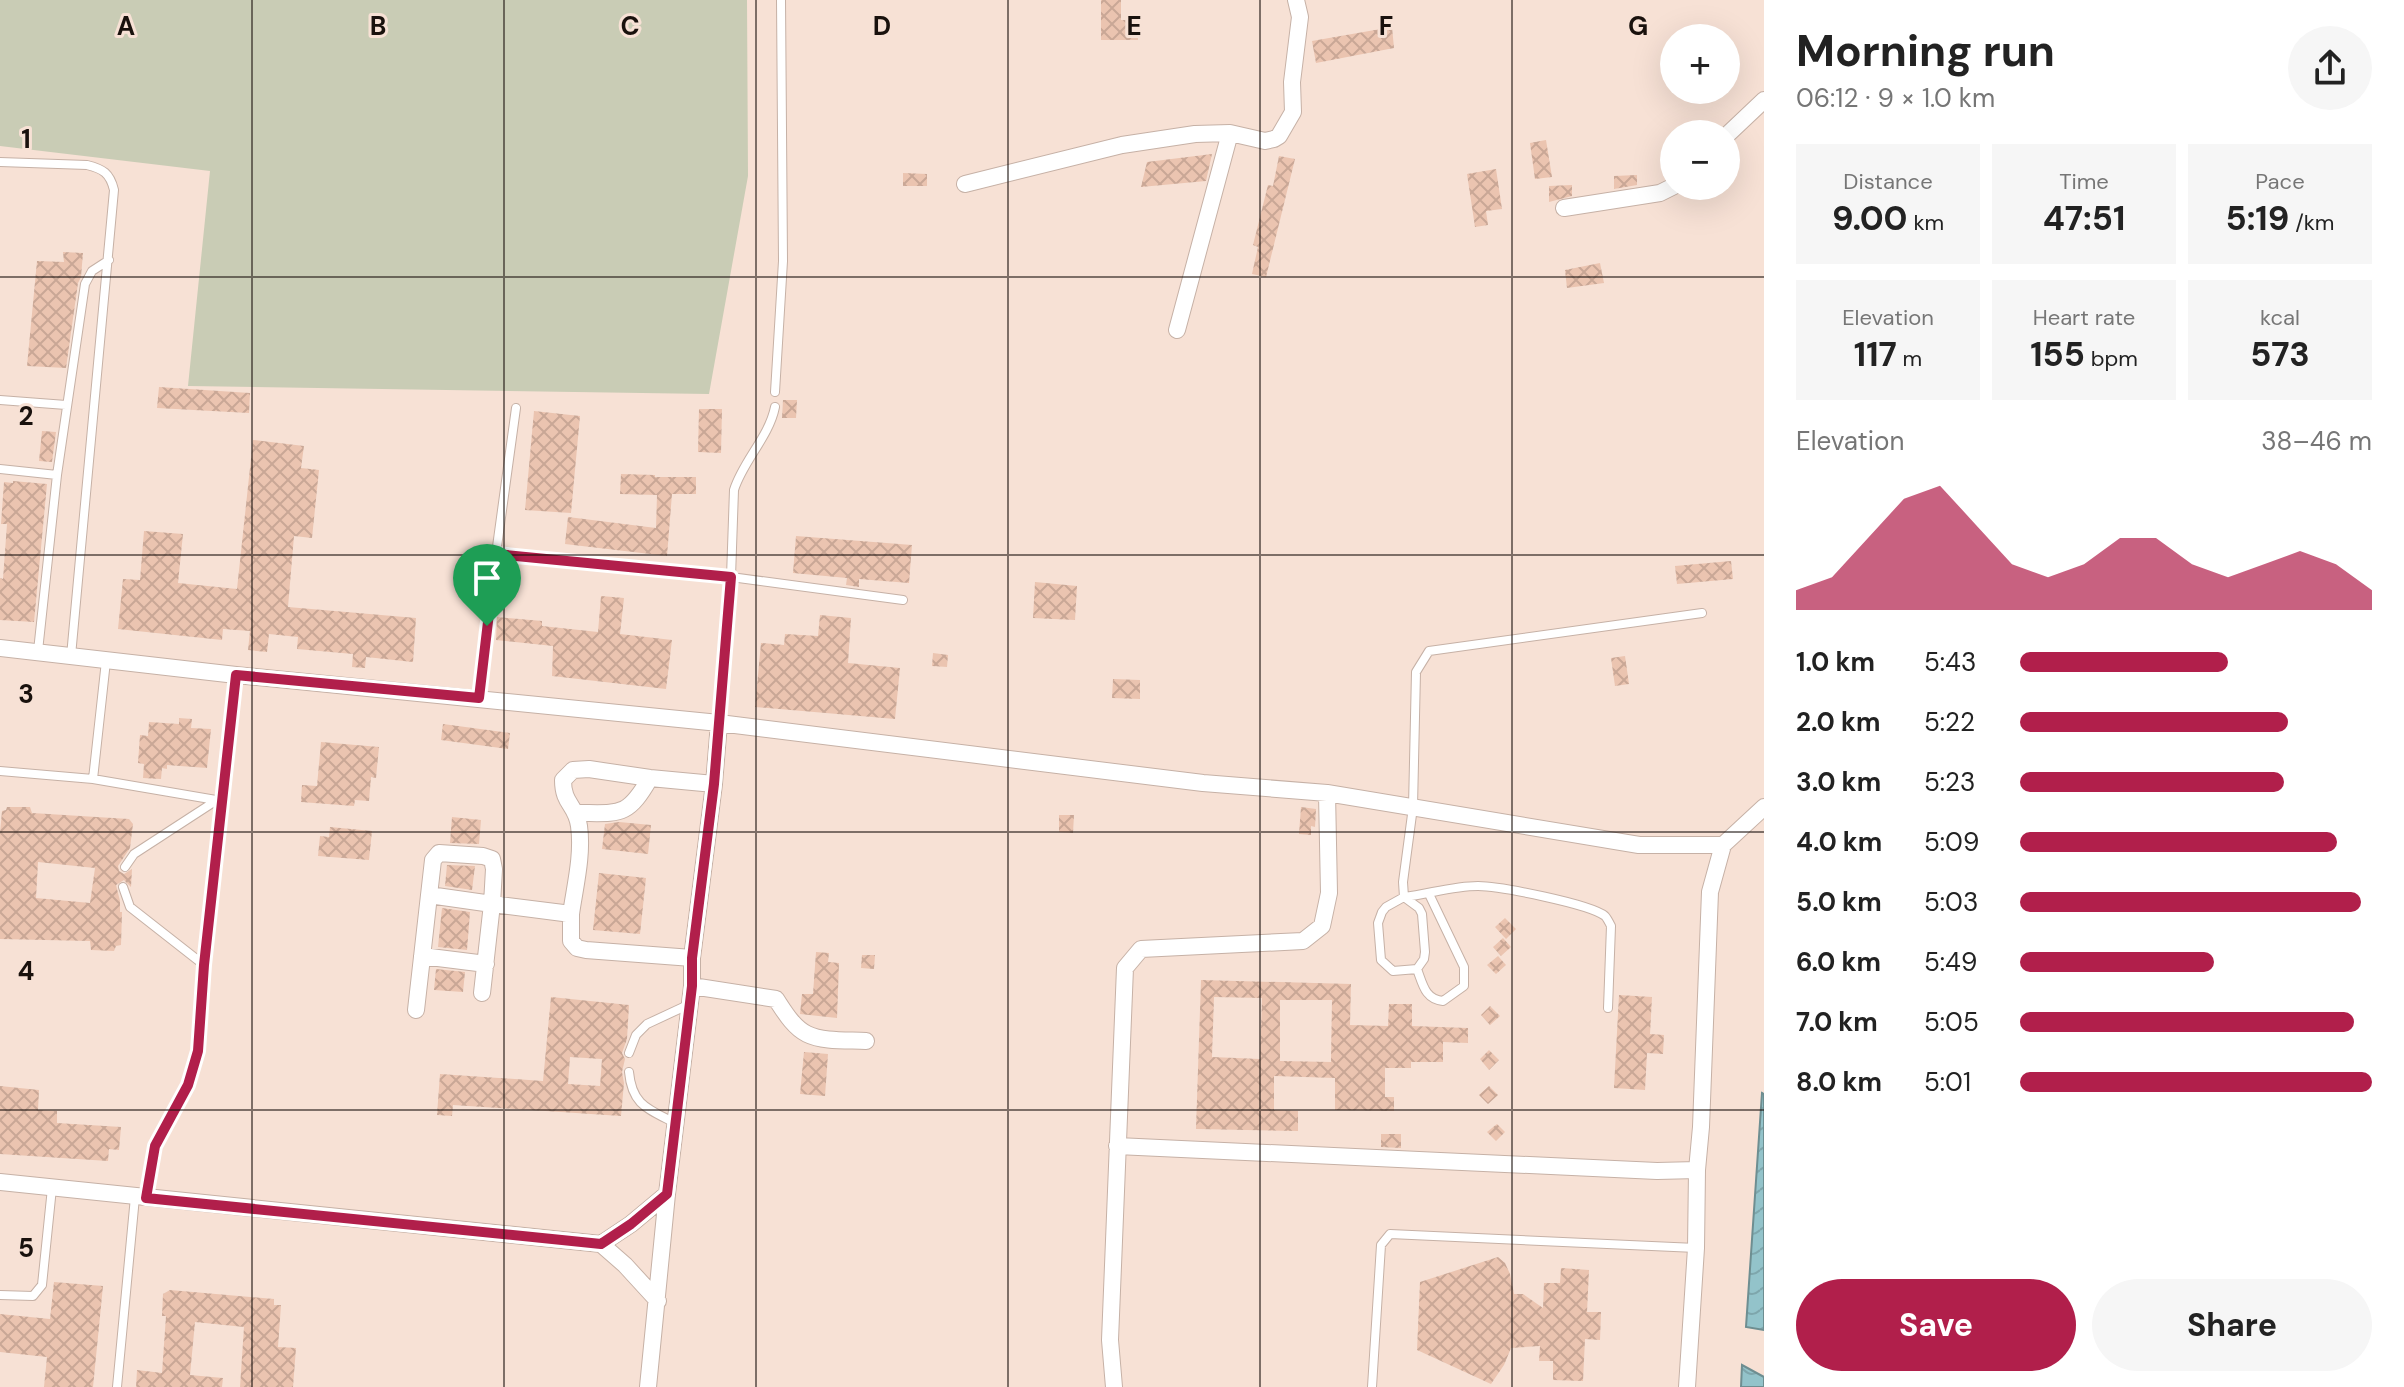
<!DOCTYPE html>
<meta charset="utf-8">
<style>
body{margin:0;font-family:"DM Sans",sans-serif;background:#f6f6f6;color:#222;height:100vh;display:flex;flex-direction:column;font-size:30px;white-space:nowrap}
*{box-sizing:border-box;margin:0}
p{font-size:26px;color:#767676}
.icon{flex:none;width:44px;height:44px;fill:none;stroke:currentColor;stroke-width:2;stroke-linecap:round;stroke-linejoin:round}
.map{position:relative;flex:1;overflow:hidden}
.sheet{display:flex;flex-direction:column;background:#fff;width:640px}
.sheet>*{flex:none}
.buttons{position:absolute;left:1660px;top:24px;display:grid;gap:16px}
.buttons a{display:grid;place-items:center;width:80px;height:80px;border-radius:50%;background:#fff;box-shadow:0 8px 32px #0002;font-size:40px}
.pin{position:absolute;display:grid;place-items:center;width:68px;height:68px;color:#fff;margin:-82px -34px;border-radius:50% 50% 50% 0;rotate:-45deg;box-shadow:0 0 8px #0007}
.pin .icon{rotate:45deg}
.round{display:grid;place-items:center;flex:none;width:84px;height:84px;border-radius:42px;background:#f6f6f6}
.headline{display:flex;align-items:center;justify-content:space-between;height:136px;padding:0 32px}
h1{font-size:44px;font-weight:700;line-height:60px}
.figures{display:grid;grid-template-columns:repeat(3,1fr);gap:12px;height:136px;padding:8px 32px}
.figures div{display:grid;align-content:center;border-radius:0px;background:#f6f6f6;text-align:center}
.figures b{font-size:34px;font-weight:700}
.figures small{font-size:22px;font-weight:400}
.figures p{font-size:22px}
.chart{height:224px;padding:16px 32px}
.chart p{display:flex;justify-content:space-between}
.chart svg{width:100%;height:144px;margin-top:8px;fill:#b11f4b;opacity:.7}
.cta{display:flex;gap:16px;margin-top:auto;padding:16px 32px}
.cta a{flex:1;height:92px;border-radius:48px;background:#b11f4b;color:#fff;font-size:32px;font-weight:700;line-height:92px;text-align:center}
.cta a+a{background:#f6f6f6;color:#222}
ul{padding:0 32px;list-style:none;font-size:26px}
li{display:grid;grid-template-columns:128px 96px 1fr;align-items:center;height:60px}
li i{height:20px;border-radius:10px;background:#b11f4b}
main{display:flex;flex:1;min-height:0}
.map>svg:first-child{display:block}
</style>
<main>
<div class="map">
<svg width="1764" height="1387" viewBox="0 0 1764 1387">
<defs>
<pattern id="water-waves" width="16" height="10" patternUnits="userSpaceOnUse" patternTransform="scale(2)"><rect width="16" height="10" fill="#93c3ca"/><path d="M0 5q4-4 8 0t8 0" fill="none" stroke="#7ea6ac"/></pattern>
<pattern id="building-cross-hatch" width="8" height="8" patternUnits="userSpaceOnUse" patternTransform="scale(2)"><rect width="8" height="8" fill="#ebc4b0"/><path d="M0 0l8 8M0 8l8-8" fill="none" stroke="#c9a796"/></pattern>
</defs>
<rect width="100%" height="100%" fill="#f7e1d5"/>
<!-- green -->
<path fill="#c9ccb5" d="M0,0H747L748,176L709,394L188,386L210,171L0,146Z"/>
<!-- water -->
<path fill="url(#water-waves)" stroke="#6e8e91" stroke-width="2" d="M1762,1093L1764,1094V1330L1746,1327Z
M1742,1365L1764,1377V1387H1741Z"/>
<!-- building -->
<path fill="url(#building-cross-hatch)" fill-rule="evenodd" d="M1101,0H1121V20H1138V40H1101Z
M1392,27L1394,48L1316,63L1312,41Z
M1546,140L1552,177L1535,179L1530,143Z
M1212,154L1206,181L1141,187L1147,162Z
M1279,156L1295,159L1266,277L1252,274L1258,247L1253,245L1268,185L1273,186Z
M1496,169L1502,209L1486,211L1488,225L1475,227L1467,174Z
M903,173L927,174V186H903Z
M1637,175V185L1614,189V176Z
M1572,185V196L1549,202V186Z
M63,252L83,253L81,277L78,283L66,368L27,366L37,261L64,262Z
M1600,263L1604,283L1567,288L1565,270Z
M159,387L250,393L249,413L157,408Z
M783,400H797L796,418H782Z
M699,409H722L721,453L698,452Z
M534,411L580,416L571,513L525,510Z
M42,431L56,432L52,462L39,461Z
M253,440L304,446L301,468L319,470L312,538L294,536L288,607L416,618L413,662L366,657L365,668L352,667L353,654L297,649L298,637L269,634L267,652L248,650L250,631L223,629L222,640L118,629L123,579L140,580L144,531L183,534L178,583L237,589Z
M621,474L655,475V477H696V494H672L667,556L565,544L568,517L656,528L657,495L620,494Z
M13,481L47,484L34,622L0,620V578L3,579L7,524H1L4,482L13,483Z
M796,536L912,545L909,583L859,579V587L846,585L847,578L793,573Z
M1731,561L1733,579L1677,584L1675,566Z
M1035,582L1077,586L1075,620L1033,618Z
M601,596L624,598L620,634L672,640L666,689L552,676L553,646L496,640L497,617L542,621V626L598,632Z
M820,615L851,618L848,663L900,668L895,719L755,707L761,643L784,645L785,634L818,636Z
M933,653L948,655L947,667L932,666Z
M1625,656L1629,684L1615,686L1611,658Z
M1113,679L1140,680V699L1112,698Z
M179,718L192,719L191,728L211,729L207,768L167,765V769L162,768L161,779L143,778L144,764L138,763L140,735L148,736L149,722L179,724Z
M443,724L510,733L508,749L441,740Z
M321,742L379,747L376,778L371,777L369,801L355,800L354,806L301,802L302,785L317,786Z
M7,807H30L32,813L129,819L133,824L130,848L118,866L119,871L124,874L132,869L131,887L124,880L116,885L120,901V912H122L121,945L116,946L114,951L91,950L90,941L0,939V833L2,811L6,810ZM38,862L95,868L90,903L36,898Z
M1301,807L1316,809L1315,827L1311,826V835L1299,834Z
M1059,815H1074L1073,833L1059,832Z
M452,817L481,820L479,844L450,843Z
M619,822L651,825L648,854L602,849L605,824Z
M330,827L372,831L369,860L318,856L320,836L329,837Z
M447,865L475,866L472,890L445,886Z
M599,873L646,878L640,934L593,930Z
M442,908L470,912L467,950L438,947Z
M1505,918L1516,929L1506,939L1495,927Z
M1503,938L1511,947L1501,956L1493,947Z
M816,952L829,953L828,962L839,963L837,1018L800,1014L802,994H813Z
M862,955H875L874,969L861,968Z
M1498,956L1506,965L1496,974L1487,965Z
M436,969L465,972L463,992L434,990Z
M1201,980L1351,984L1350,1025L1388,1026L1389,1004H1412V1026L1468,1028V1043L1443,1042V1062H1411V1068H1385V1097H1394V1111L1335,1110V1078L1274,1076V1110L1298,1111V1131L1196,1129ZM1214,997L1262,998L1260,1059L1212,1057ZM1280,1000H1332L1331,1062L1280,1061Z
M1619,995L1652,997L1650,1034L1664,1035L1663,1054L1647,1053L1645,1090L1614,1088Z
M551,997L629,1005L627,1039L622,1053L625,1059L622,1072L624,1083L621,1116L453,1105L452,1116L437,1115L440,1074L543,1081ZM570,1057L602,1059L600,1086L568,1084Z
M1490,1006L1500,1016L1490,1025L1481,1015Z
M1489,1050L1499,1060L1489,1070L1480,1059Z
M804,1052L828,1054L825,1096L800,1094Z
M0,1086L39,1090L38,1110L57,1111V1123L121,1127L119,1150L109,1149L108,1161L0,1154Z
M1489,1086L1498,1095L1488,1104L1479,1095Z
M1497,1124L1505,1132L1496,1141L1487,1132Z
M1381,1134H1401V1148L1381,1147Z
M1498,1257L1505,1263L1510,1274L1514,1294H1523L1543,1308L1544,1283H1560L1561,1268L1589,1270L1587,1312H1601L1600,1340L1585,1339L1583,1381L1553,1380V1361H1539L1540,1346L1511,1348L1504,1365L1491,1384L1417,1350L1420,1282Z
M54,1282L103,1286L93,1387H44L47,1357L0,1352V1314L50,1319Z
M170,1290L274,1299V1305H281L278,1347L296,1348L293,1387H240L244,1327L195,1322L190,1375L223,1378L222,1387H136L137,1370L162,1373L166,1316H162L163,1294Z"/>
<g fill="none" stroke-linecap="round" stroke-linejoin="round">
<!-- lane casing -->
<g stroke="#c6b1a6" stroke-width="10">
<path id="lane" d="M0,162L87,165C103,169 110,173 114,190L71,656
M775,392L783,261L781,0
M0,400L66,405
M0,469L57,475
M496,554L516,408
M38,651L57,475L85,284L92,271L109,260
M479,698L496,554L731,577L734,490C743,461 769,437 775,407
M719,723L731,577L903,600
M0,771L93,779L216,800
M93,779L106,661
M125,867L134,854L217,800
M123,887L130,907L204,965
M1404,897L1419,908L1422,914L1425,952L1424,959L1417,969L1393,971L1381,960L1378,923L1382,912L1386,907L1404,897L1403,882L1413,807L1416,672L1429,651L1702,613
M1404,897C1429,894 1453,886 1478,886C1499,886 1590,904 1605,916C1606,917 1610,924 1611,926L1608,1008
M1417,969C1423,985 1425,999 1443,1001L1464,986V967L1429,894
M629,1053L636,1035L647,1024L690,1004
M629,1072C632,1105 648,1109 675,1123
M146,1197L155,1146L161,1132L188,1085L198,1051L204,965L236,675
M0,1295L33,1296L42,1285L52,1188
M117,1387L135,1197
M1372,1387L1381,1245L1390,1234L1696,1248"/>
</g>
<!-- street casing -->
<g stroke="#c6b1a6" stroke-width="18">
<path id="street" d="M1726,136L1764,100
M965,184L1122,145L1195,134L1230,133L1265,141L1274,139L1279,136L1293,112L1292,82L1300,17L1296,0
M1564,208L1660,193L1674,186
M1177,330L1230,133
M0,648L236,675L719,723L1203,783L1327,793L1639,845H1723L1764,807
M576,813C620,813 627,818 650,778
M429,895L492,904L482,993
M571,914V941L577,948L586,950L692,958
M422,956L486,964
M692,986L776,999C784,1011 793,1027 807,1034C823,1042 848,1040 866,1041
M416,1010L433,860L439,853L483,856L492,859L494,869L492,904L571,914C575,886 583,855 579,826C576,804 563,805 563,780L573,770L589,769L650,778L714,784
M1117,1146L1657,1171L1697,1170L1701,1127L1710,892L1723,845
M0,1182L601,1244L631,1224L667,1194
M601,1244L625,1265L658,1301
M648,1387L667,1194L692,986V958L714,784L719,723
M1114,1387L1110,1340L1125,968L1141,949L1303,941L1322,926L1329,893L1327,793
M1687,1387L1696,1248L1697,1170"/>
</g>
<!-- lane -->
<use href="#lane" stroke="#fff" stroke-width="8"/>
<!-- street -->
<use href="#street" stroke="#fff" stroke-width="16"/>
</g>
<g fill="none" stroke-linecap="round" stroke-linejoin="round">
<!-- route casing -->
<g stroke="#fff" stroke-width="16">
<path id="route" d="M496,554L731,577L714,784L692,958V986L667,1194L631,1224L601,1244L146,1198L155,1146L188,1085L198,1051L204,965L236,675L479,698Z"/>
</g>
<!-- route -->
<use href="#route" stroke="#b11f4b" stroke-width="10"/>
</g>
<!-- grid -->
<path fill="none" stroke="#19110d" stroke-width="2" stroke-opacity="0.55" d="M252,0V1387M504,0V1387M756,0V1387M1008,0V1387M1260,0V1387M1512,0V1387M0,277H1764M0,555H1764M0,832H1764M0,1110H1764"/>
<g font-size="26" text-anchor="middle" font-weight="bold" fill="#19110d" stroke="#f7e1d5" stroke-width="6" stroke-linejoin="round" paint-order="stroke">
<text x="126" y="35">A</text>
<text x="378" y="35">B</text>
<text x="630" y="35">C</text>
<text x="882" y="35">D</text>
<text x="1134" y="35">E</text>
<text x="1386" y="35">F</text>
<text x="1638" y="35">G</text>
<text x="26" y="148">1</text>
<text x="26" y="425">2</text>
<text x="26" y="703">3</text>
<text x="26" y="980">4</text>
<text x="26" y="1257">5</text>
</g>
</svg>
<div class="buttons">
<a>+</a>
<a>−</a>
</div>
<div class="pin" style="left:487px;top:626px;background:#1e9e55"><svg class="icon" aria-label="arrive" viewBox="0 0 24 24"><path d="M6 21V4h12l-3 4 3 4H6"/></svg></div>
</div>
<section class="sheet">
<div class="headline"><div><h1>Morning run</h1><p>06:12 · 9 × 1.0 km</p></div><a class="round"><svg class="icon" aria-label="share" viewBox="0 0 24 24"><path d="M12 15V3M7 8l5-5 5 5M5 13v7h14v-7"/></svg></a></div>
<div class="figures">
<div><p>Distance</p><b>9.00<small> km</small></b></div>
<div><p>Time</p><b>47:51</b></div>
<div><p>Pace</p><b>5:19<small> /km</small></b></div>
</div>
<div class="figures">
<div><p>Elevation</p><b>117<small> m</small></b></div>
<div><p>Heart rate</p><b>155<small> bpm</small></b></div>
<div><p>kcal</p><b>573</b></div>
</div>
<div class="chart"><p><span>Elevation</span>38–46 m</p>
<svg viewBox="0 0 160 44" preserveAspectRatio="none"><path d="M0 44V38L10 34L20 22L30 10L40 6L50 18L60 30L70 34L80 30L90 22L100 22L110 30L120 34L130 30L140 26L150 30L160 38V44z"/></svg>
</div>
<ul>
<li><b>1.0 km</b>5:43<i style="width:59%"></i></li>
<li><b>2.0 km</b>5:22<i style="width:76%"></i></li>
<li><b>3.0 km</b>5:23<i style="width:75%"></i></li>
<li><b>4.0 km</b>5:09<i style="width:90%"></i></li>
<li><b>5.0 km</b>5:03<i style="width:97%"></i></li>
<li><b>6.0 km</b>5:49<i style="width:55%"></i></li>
<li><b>7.0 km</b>5:05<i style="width:95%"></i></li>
<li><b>8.0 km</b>5:01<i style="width:100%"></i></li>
</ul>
<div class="cta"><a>Save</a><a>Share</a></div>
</section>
</main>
